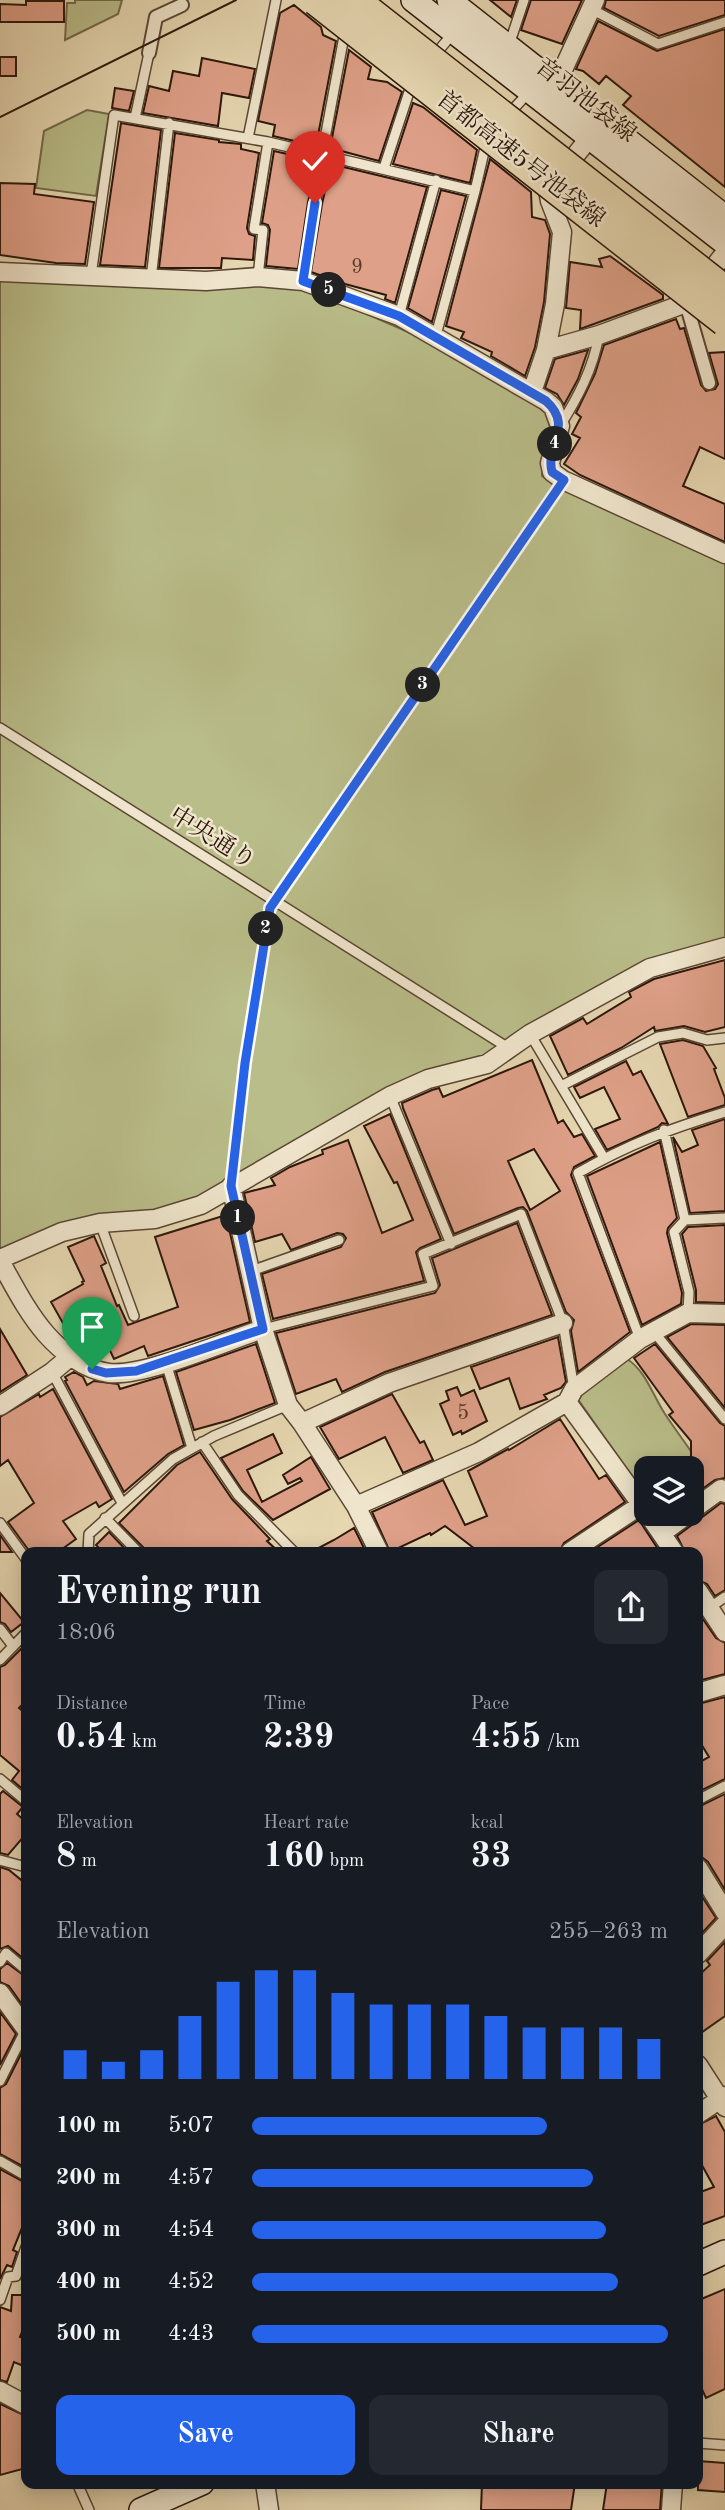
<!DOCTYPE html>
<meta charset="utf-8">
<style>
body{margin:0;font-family:"Old Standard TT","Noto Serif JP",serif;background:#242831;color:#f1f3f6;height:100vh;display:flex;flex-direction:column;font-size:26px;white-space:nowrap}
*{box-sizing:border-box;margin:0}
p{font-size:23px;color:#9ea1a6}
.icon{flex:none;width:38px;height:38px;fill:none;stroke:currentColor;stroke-width:2;stroke-linecap:round;stroke-linejoin:round}
.map{position:relative;flex:1;overflow:hidden}
.sheet{position:absolute;left:21px;top:1547px;width:682px;height:942px;display:flex;flex-direction:column;background:#171b24;border-radius:14px;box-shadow:0 4px 18px #0003}
.sheet>*{flex:none}
.tools{position:absolute;left:634px;top:1456px;display:grid;gap:14px}
.tools a{display:grid;place-items:center;width:70px;height:70px;border-radius:14px;background:#171b24;box-shadow:0 4px 18px #0003;font-size:35px}
.pin{position:absolute;display:grid;place-items:center;width:60px;height:60px;color:#fff;margin:-72px -30px;border-radius:50% 50% 50% 0;rotate:-45deg;box-shadow:0 0 7px #0007}
.pin .icon{rotate:45deg}
.km{position:absolute;width:35px;height:35px;margin:-18px;border-radius:50%;background:#222;color:#fff;font-size:19px;line-height:35px;text-align:center}
.round{display:grid;place-items:center;flex:none;width:74px;height:74px;border-radius:14px;background:#242831}
.head{display:flex;align-items:center;justify-content:space-between;height:119px;padding:0 35px}
h1{font-size:38px;font-weight:600;line-height:52px}
.stats{display:grid;grid-template-columns:repeat(3,1fr);gap:10px;height:119px;padding:7px 35px}
.stats div{display:grid;align-content:center}
.stats b{font-size:35px;font-weight:600}
.stats small{font-size:19px;font-weight:400}
.stats p{font-size:19px}
.chart{height:196px;padding:14px 35px}
.chart p{display:flex;justify-content:space-between}
.chart svg{width:100%;height:126px;margin-top:7px;stroke:#2563eb;stroke-width:6}
.cta{display:flex;gap:14px;margin-top:auto;padding:14px 35px}
.cta a{flex:1;height:80px;border-radius:14px;background:#2563eb;color:#fff;font-size:28px;font-weight:600;line-height:80px;text-align:center}
.cta a+a{background:#242831;color:#f1f3f6}
ul{padding:0 35px;list-style:none;font-size:23px}
li{display:grid;grid-template-columns:112px 84px 1fr;align-items:center;height:52px}
li i{height:18px;border-radius:9px;background:#2563eb}
.map>svg:first-child{display:block}
</style>
<div class="map">
<svg width="725" height="2510" viewBox="0 0 725 2510">
<rect width="100%" height="100%" fill="#e6d7b1"/>
<filter id="stains"><feTurbulence type="fractalNoise" baseFrequency=".00286" numOctaves="4"/><feColorMatrix values="0 0 0 0 .2 0 0 0 0 .09 0 0 0 0 .02 0 0 0 .5 -.17"/></filter>
<radialGradient id="worn" r=".72"><stop offset=".6" stop-color="#630" stop-opacity="0"/><stop offset="1" stop-color="#630" stop-opacity=".3"/></radialGradient>
<!-- green -->
<path fill="#b9bd89" stroke="#736a4a" stroke-width="2" d="M75,0H122L118,14L65,40L67,3H75Z
M87,110L109,114L96,196L36,188L44,131Z
M0,278L254,283L303,286L431,342L545,408C557,428 543,453 542,476L556,484L725,561V950L650,968L484,1059L374,1097L344,1112L341,1119L201,1204L0,1256Z
M627,1359C646,1371 653,1396 665,1414C674,1428 685,1442 694,1456L677,1468H646V1490L643,1492L577,1398Z"/>
<!-- building -->
<path fill="#dea088" stroke="#2d170b" stroke-width="2" fill-rule="evenodd" d="M490,0H517L511,17Z
M531,0H582L562,44L521,30Z
M606,0H725V15L659,36L604,8Z
M26,1H64V22H0V4L26,5Z
M294,5L321,27L323,35L336,41L316,146L273,136L275,125L258,121L280,13Z
M598,21L657,51L725,29V187L623,105L631,96L606,76L599,84L583,71L576,69Z
M349,50L371,67L368,79L387,82L402,92L379,161L330,148Z
M0,57H16V76H0Z
M202,58L255,69L249,98L222,93L218,126L143,113L149,86L169,91L173,71L199,76Z
M115,88L134,91L129,111L112,108Z
M413,103L423,107L477,150L470,183L393,164Z
M121,123L161,130L145,267L100,265Z
M175,133L219,140V142L241,144V149L259,153L247,228L249,234L255,236L253,260L222,258L221,268H159Z
M274,151L318,161L308,202L298,269L266,266L270,230L268,225L262,223Z
M490,159L531,192L532,217L545,220L550,234L544,302L535,347L525,376L491,356L492,352L461,338L464,332L446,326Z
M331,164L427,187L395,303L385,299L386,295L345,284L311,272L322,204Z
M0,183L35,184L34,194L94,202L85,264L56,263L0,255Z
M441,190L466,196L432,322L408,308Z
M610,256L663,295V299L580,329L581,310L566,308L570,262L602,267L599,259Z
M676,319L680,329L684,328L701,385L706,391L715,389L718,384L709,353L725,352V459L700,447L683,486L725,504V542L580,475L564,464L580,438L572,434L581,417L576,413L595,374L604,345Z
M588,350L578,379L564,405L557,394L545,388L555,359Z
M725,960V1027L705,1032L684,1026L655,1031L654,1027L621,1048L568,1075L550,1036L583,1018L587,1024L631,997L629,992L654,979Z
M683,1040L703,1046L716,1068L714,1069L725,1098V1105L688,1117L660,1044Z
M532,1060L558,1123L563,1120L574,1137L582,1134L595,1156L574,1167L571,1175L630,1332L578,1372L571,1331L574,1320L566,1312L527,1211L523,1207L518,1208L454,1234L403,1108L402,1103L432,1090L439,1088L443,1097ZM534,1149L560,1191L530,1210L508,1161Z
M626,1061L633,1075L641,1071L668,1124L662,1123L658,1127L607,1150L595,1129L620,1119L604,1087L580,1098L574,1087Z
M390,1114L441,1239L420,1248L416,1252L424,1281L273,1319L262,1274L341,1247L346,1238L343,1234L337,1233L291,1250L282,1234L255,1242L244,1193L275,1185L271,1178L290,1167L323,1154L322,1150L348,1140L382,1233L413,1220L397,1182L394,1183L364,1126Z
M725,1119V1211L690,1213L673,1137L682,1152L698,1145L692,1130Z
M660,1142L677,1218L668,1228L667,1233L682,1293L681,1304L642,1325L587,1176Z
M226,1215L250,1322L148,1356L144,1346L114,1359L104,1338L82,1350L72,1343L66,1333L68,1332L51,1302L83,1284L82,1282L84,1281L68,1247L94,1236L106,1263L101,1266L117,1306L119,1305L128,1325L178,1307L155,1237Z
M517,1223L552,1315L385,1372L342,1392L336,1379L296,1394L276,1333L435,1293L440,1285L432,1258Z
M725,1225V1303L696,1302V1290L682,1234L688,1227Z
M691,1324L725,1325V1408L667,1337Z
M0,1329L27,1375L0,1392Z
M558,1337L566,1382L561,1388L544,1395L547,1399L520,1409L509,1378L480,1389L471,1367Z
M256,1344L275,1403L230,1420L194,1430L176,1372Z
M655,1344L720,1423L725,1426V1478L715,1480L691,1497V1441L669,1415L673,1412L634,1358Z
M74,1372L83,1377L87,1385L94,1381L118,1384L120,1389L163,1376L184,1445L168,1454L124,1492L65,1381L67,1380L65,1377Z
M457,1387L461,1396L474,1390L487,1421L462,1434L461,1431L453,1435L440,1404L449,1400L446,1391Z
M53,1389L112,1499L99,1507L96,1502L63,1521L76,1539L58,1552H30L8,1522L34,1503L8,1460L0,1466V1417L39,1394L40,1397Z
M392,1394L420,1443L424,1441L433,1460L403,1473L385,1437L339,1459L320,1427Z
M560,1419L599,1479L606,1475L625,1502L564,1543L559,1552H479L445,1526L431,1535L430,1533L390,1552L372,1512L443,1480L465,1525L487,1516L468,1471L508,1449L509,1450Z
M273,1434L282,1453L247,1470L262,1502L302,1481L300,1478L288,1484L283,1475L311,1457L330,1489L273,1520L243,1491L221,1458Z
M200,1452L232,1499L270,1539L267,1541L279,1552H145L143,1547L119,1523L177,1465Z
M721,1503L725,1504V1590L715,1596L707,1584L698,1580V1552H685L677,1536Z
M639,1520L660,1552H590Z
M354,1528L366,1552H311L334,1540Z
M109,1532L128,1552H103L96,1545Z
M0,1535L12,1552H0Z
M0,1593L24,1622L11,1632L5,1624L0,1622Z
M698,1612L716,1638L725,1643V1674L698,1681Z
M21,1649L26,1654V1701L19,1708L26,1714V1792L12,1780L19,1771L0,1755V1667L5,1665Z
M725,1697V1779L698,1792V1763L709,1757L698,1739V1704Z
M3,1791L23,1807L17,1814L26,1822V1834L8,1855L0,1853V1794Z
M725,1794V1890L708,1862L698,1854V1807Z
M0,1867L9,1870L26,1884V1961L8,1946L0,1949Z
M699,1892L716,1918L703,1932L698,1924Z
M725,1942V2016L698,2035V1976L710,1965L707,1961Z
M7,1963L26,1977V2010L9,1986L0,1982V1969Z
M0,2012L16,2034L0,2065Z
M26,2044V2168L0,2154V2088L6,2084Z
M716,2116L725,2132V2216L698,2226V2193L714,2187L698,2158V2125Z
M0,2169L26,2183V2218L13,2250L17,2252L12,2267L7,2265L0,2279Z
M725,2289V2389L706,2398L700,2385L699,2300Z
M12,2295H26V2322L20,2337L26,2339V2367L14,2362L7,2382L0,2380V2307L11,2311Z
M0,2404L26,2416V2468L0,2475Z
M698,2461L725,2463V2492L698,2490Z
M482,2483H575L571,2510H481Z
M607,2483H662L660,2510H603Z"/>
<g fill="none" stroke-linecap="round" stroke-linejoin="round">
<!-- service casing -->
<g stroke="#5b4734" stroke-width="12">
<path id="service" d="M591,9L658,44L725,22
M509,45L524,0
M434,56L454,32
M508,115L529,92
M135,118L149,53
M248,138L276,0
M384,168L412,83
M91,275L114,115L268,142L475,191
M258,277L263,230L254,229L268,142
M151,279L169,123
M303,281L315,203L326,156L323,149L345,31
M399,316L436,180
M436,335L475,191L487,139
M560,426C578,397 593,369 599,335
M0,728L510,1049
M530,1034L604,1158
M561,1086L658,1037L683,1033L707,1040L725,1038
M390,1096L451,1244
M664,1130L685,1220L674,1232L689,1292L688,1313
M231,1186L245,1063L270,908L563,480
M685,1220L725,1218
M100,1223L134,1316
M251,1271L339,1240
M263,1329L433,1286L423,1254L521,1214L563,1323L574,1389
M654,1332L725,1419
M640,1339L578,1173C629,1144 669,1129 725,1112
M166,1363L192,1448
M52,1372L122,1503
M202,1442L238,1495L294,1552
M105,1518L138,1552
M0,1523L26,1559
M88,1552L89,1534L173,1459L214,1436L288,1405
M709,1608L725,1597
M0,1629L13,1646
M0,1660L26,1633
M0,1779L26,1801
M698,1800L725,1786
M0,1860L26,1867
M0,1962L6,1953L26,1970
M0,2081L26,2029
M0,2161L26,2176
M0,2300L8,2277L16,2276L26,2247
M698,2443L725,2445
M77,2483L89,2510"/>
</g>
<!-- pedestrian casing -->
<g stroke="#5b4734" stroke-width="16">
<path id="pedestrian" d="M149,53L156,17L182,5
M686,303L709,383"/>
</g>
<!-- minor casing -->
<g stroke="#5b4734" stroke-width="21">
<path id="minor" d="M556,85L595,0
M0,272L206,281L258,277L303,281L399,316L546,401L553,407L560,426L550,463L552,472L563,480L725,554
M546,350L599,335L686,303L725,253
M532,392L546,350L555,304L562,232L550,201L548,190L590,137
M231,1186L263,1329L288,1405L302,1423L356,1506L379,1552
M0,1259L62,1232L100,1223L155,1219L201,1205L390,1096L428,1079L487,1064L530,1034L650,968L725,947
M0,1261C14,1286 27,1312 46,1334C61,1351 85,1370 109,1373C145,1377 226,1341 263,1329
M567,1402L646,1511
M0,1406L52,1372L71,1356
M302,1423L389,1383L563,1323
M356,1506L479,1452L567,1402L574,1389L640,1339L688,1313L725,1314
M691,1511L721,1489L725,1493
M648,1514L674,1552
M662,1533L688,1514
M570,1552L641,1505
M698,1591L725,1632
M698,1693L725,1685
M698,1868L725,1912
M698,1954L725,1925
M0,1993L26,2029
M698,2065L725,2107
M698,2114L725,2096
M0,2391L26,2405
M265,2483L269,2510
M671,2510L673,2483"/>
</g>
<!-- secondary casing -->
<g stroke="#2d170b" stroke-width="26">
<path id="secondary" d="M413,0L725,243
M449,0L725,217
M698,2264L725,2252
M141,2510L202,2483"/>
</g>
<!-- service -->
<use href="#service" stroke="#efe5cc" stroke-width="9"/>
<!-- pedestrian -->
<use href="#pedestrian" stroke="#efe5cc" stroke-width="12"/>
<!-- minor -->
<use href="#minor" stroke="#efe5cc" stroke-width="18"/>
<!-- secondary -->
<use href="#secondary" stroke="#efe5cc" stroke-width="23"/>
<!-- tram -->
<path stroke="#2d170b" stroke-width="2" d="M0,117L236,0"/>
<!-- motorway-bridge casing -->
<g stroke="#2d170b" stroke-width="33" stroke-linecap="butt">
<path id="motorway-bridge" d="M316,0L725,321
M354,0L725,291"/>
</g>
<!-- motorway-bridge -->
<use href="#motorway-bridge" stroke="#e6d7b1" stroke-width="30"/>
</g>
<g fill="none" stroke-linecap="round" stroke-linejoin="round">
<!-- route casing -->
<g stroke="#fff" stroke-width="14">
<path id="route" d="M92,1369L106,1373L136,1371L263,1329L231,1186L245,1063L270,908L564,480L552,472C545,444 574,426 546,401L399,316L303,281L315,203"/>
</g>
<!-- route -->
<use href="#route" stroke="#2563eb" stroke-width="9"/>
</g>
<g text-anchor="middle" dominant-baseline="central" stroke-width="5" stroke-linejoin="round" paint-order="stroke">
<!-- number labels -->
<g font-size="21" fill="#59392a">
<text x="357" y="267">9</text>
<text x="463" y="1413">5</text>
</g>
<!-- street labels -->
<g font-size="24" fill="#2d170b" stroke="#efe5cc">
<text transform="translate(585 101) rotate(38)">音羽池袋線</text>
<text transform="translate(520 160) rotate(38)">首都高速5号池袋線</text>
<text transform="translate(212 839) rotate(32)">中央通り</text>
</g>
</g>
<rect width="100%" height="100%" filter="url(#stains)"/>
<rect width="100%" height="100%" fill="url(#worn)"/>
</svg>
<div class="tools">
<a><svg class="icon" aria-label="layers" viewBox="0 0 24 24"><path d="M12 4l9 5-9 5-9-5zM3 14l9 5 9-5"/></svg></a>
</div>
<div class="pin" style="left:92px;top:1369px;background:#1e9e55"><svg class="icon" aria-label="arrive" viewBox="0 0 24 24"><path d="M6 21V4h12l-3 4 3 4H6"/></svg></div>
<div class="pin" style="left:315px;top:203px;background:#d93025"><svg class="icon" aria-label="check" viewBox="0 0 24 24"><path d="M5 12l5 5 9-10"/></svg></div>
<b class="km" style="left:238px;top:1218px">1</b>
<b class="km" style="left:266px;top:929px">2</b>
<b class="km" style="left:423px;top:685px">3</b>
<b class="km" style="left:555px;top:444px">4</b>
<b class="km" style="left:329px;top:290px">5</b>
<section class="sheet">
<div class="head"><div><h1>Evening run</h1><p>18:06</p></div><a class="round"><svg class="icon" aria-label="share" viewBox="0 0 24 24"><path d="M12 15V3M7 8l5-5 5 5M5 13v7h14v-7"/></svg></a></div>
<div class="stats">
<div><p>Distance</p><b>0.54<small> km</small></b></div>
<div><p>Time</p><b>2:39</b></div>
<div><p>Pace</p><b>4:55<small> /km</small></b></div>
</div>
<div class="stats">
<div><p>Elevation</p><b>8<small> m</small></b></div>
<div><p>Heart rate</p><b>160<small> bpm</small></b></div>
<div><p>kcal</p><b>33</b></div>
</div>
<div class="chart"><p><span>Elevation</span>255–263 m</p>
<svg viewBox="0 0 160 44" preserveAspectRatio="none"><path d="M5 44V34M15 44V38M25 44V34M35 44V22M45 44V10M55 44V6M65 44V6M75 44V14M85 44V18M95 44V18M105 44V18M115 44V22M125 44V26M135 44V26M145 44V26M155 44V30"/></svg>
</div>
<ul>
<li><b>100 m</b>5:07<i style="width:71%"></i></li>
<li><b>200 m</b>4:57<i style="width:82%"></i></li>
<li><b>300 m</b>4:54<i style="width:85%"></i></li>
<li><b>400 m</b>4:52<i style="width:88%"></i></li>
<li><b>500 m</b>4:43<i style="width:100%"></i></li>
</ul>
<div class="cta"><a>Save</a><a>Share</a></div>
</section>
</div>
